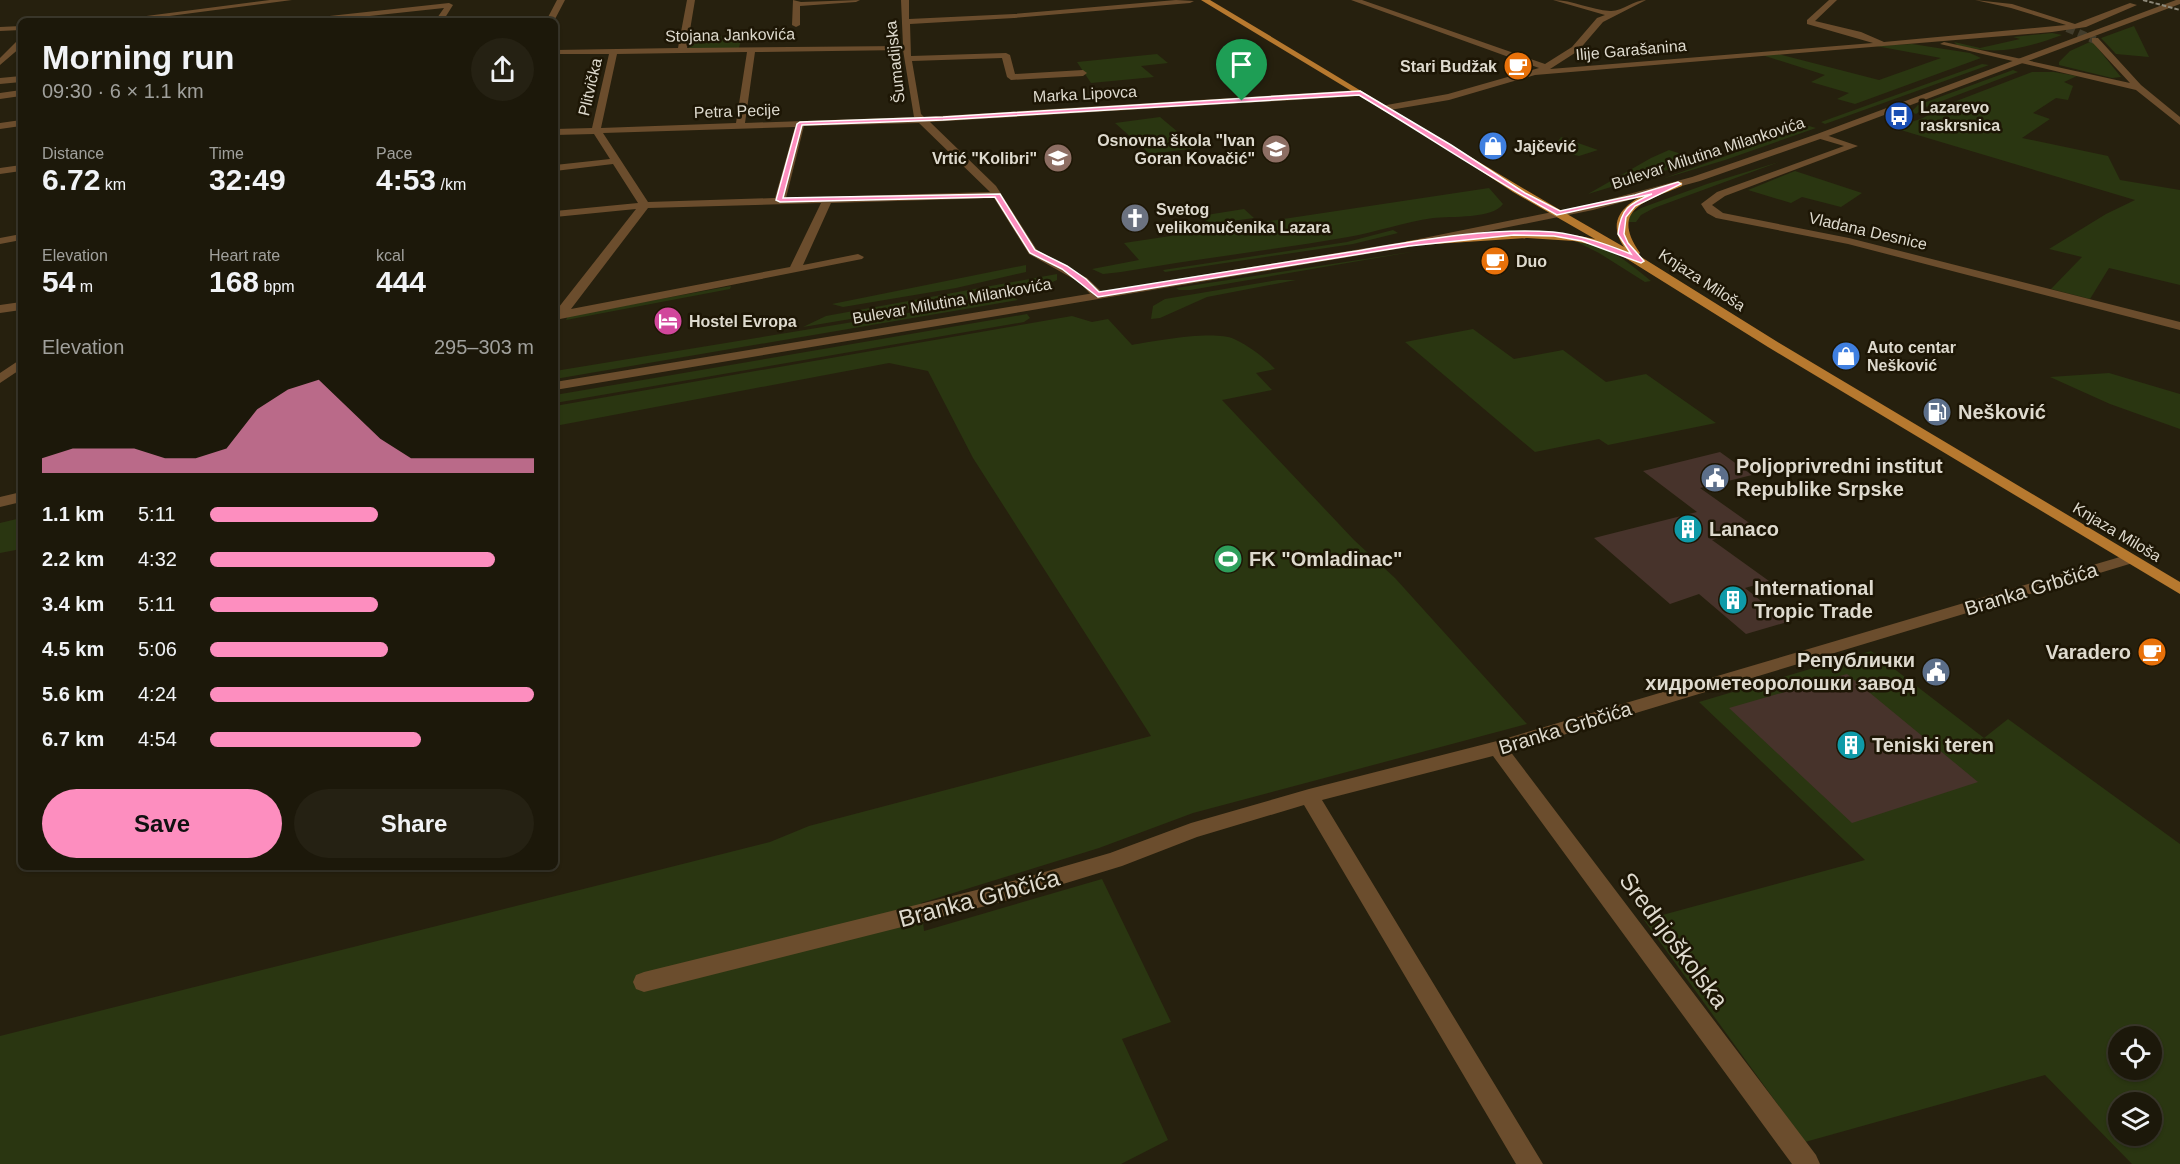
<!DOCTYPE html>
<meta charset="utf-8">
<style>
body{margin:0;font-family:Arial,sans-serif;background:#252113;color:#f1f3f6;height:100vh;display:flex;flex-direction:column;font-size:22px;white-space:nowrap}
*{box-sizing:border-box;margin:0}
p{font-size:20px;color:#a0a09c}
.icon{flex:none;width:33px;height:33px;fill:none;stroke:currentColor;stroke-width:2;stroke-linecap:round;stroke-linejoin:round}
.map{position:relative;flex:1;overflow:hidden}
.sheet{position:absolute;left:18px;top:18px;width:540px;height:852px;display:flex;flex-direction:column;background:#1c180a;border-radius:9px;box-shadow:0 2px 4px #0004,0 0 0 2px #3a372b}
.sheet>*{flex:none}
.buttons{position:absolute;left:2108px;top:1026px;display:grid;gap:12px}
.buttons a{display:grid;place-items:center;width:54px;height:54px;border-radius:50%;background:#1c180a;box-shadow:0 2px 4px #0004,0 0 0 2px #3a372b;font-size:30px}
.pin{position:absolute;display:grid;place-items:center;width:51px;height:51px;color:#fff;margin:-62px -26px;border-radius:50% 50% 50% 0;rotate:-45deg;box-shadow:0 0 6px #0007}
.pin .icon{rotate:45deg}
.round{display:grid;place-items:center;flex:none;width:63px;height:63px;border-radius:32px;background:#252113}
.summary{display:flex;align-items:center;justify-content:space-between;height:102px;padding:0 24px}
h1{font-size:33px;font-weight:700;line-height:45px}
.metrics{display:grid;grid-template-columns:repeat(3,1fr);gap:9px;height:102px;padding:6px 24px}
.metrics div{display:grid;align-content:center}
.metrics b{font-size:30px;font-weight:700}
.metrics small{font-size:16px;font-weight:400}
.metrics p{font-size:16px}
.chart{height:168px;padding:12px 24px}
.chart p{display:flex;justify-content:space-between}
.chart svg{width:100%;height:108px;margin-top:6px;fill:#fd8ebf;opacity:.7}
.primary-button{display:flex;gap:12px;margin-top:auto;padding:12px 24px}
.primary-button a{flex:1;height:69px;border-radius:36px;background:#fd8ebf;color:#111;font-size:24px;font-weight:700;line-height:69px;text-align:center}
.primary-button a+a{background:#252113;color:#f1f3f6}
ul{padding:0 24px;list-style:none;font-size:20px}
li{display:grid;grid-template-columns:96px 72px 1fr;align-items:center;height:45px}
li i{height:15px;border-radius:8px;background:#fd8ebf}
.map>svg:first-child{display:block}
</style>
<div class="map">
<svg width="2180" height="1164" viewBox="0 0 2180 1164">
<rect width="100%" height="100%" fill="#26200e"/>
<!-- green -->
<path fill="#2a3611" fill-rule="evenodd" d="M2134,26L2149,57L2116,54L2101,38Z
M2052,33L2062,35C2024,49 1996,56 1957,45L1954,42L1980,48L2020,39L2013,37Z
M742,36L739,48L689,49L690,37Z
M2092,41L2121,77L2112,78L2059,65V62L2070,51Z
M1912,44L1970,53L1981,58L1855,104L1837,99L1849,93L1811,82L1825,75L1762,55L1778,54L1879,80L1941,58L1876,46Z
M1157,54L1168,63L1141,66L1154,77L1091,83L1077,62Z
M1982,64L1989,65L1825,124L1821,122Z
M2013,70L2018,72L1926,107L1916,114L1911,112L1918,105Z
M2032,72H2054L2077,76L2064,82L2073,86L2068,100L2056,98L2033,113L2050,119L2022,138L2108,156L2120,180L2180,190V285L2109,268L2090,299L2051,289L2082,257L2049,249L2106,214L2135,200L1894,128L1923,118L1946,105Z
M1160,117L1197,148L1150,154L1115,123Z
M1809,126L1816,128L1725,160L1662,179Z
M1561,137L1598,150L1579,156L1552,150Z
M1669,150L1700,160L1588,194L1651,158Z
M1779,162L1654,208L1641,215L1636,222H1627L1631,214L1641,208L1707,184Z
M1795,171L1862,193L1841,207L1802,197L1791,203L1748,190Z
M1489,188L1503,204C1493,219 1451,216 1433,218C1404,222 1377,232 1348,237C1273,250 1196,259 1121,272L1103,274L1092,269L1139,260L1124,243Z
M1244,209L1254,218L1210,224L1200,216Z
M1393,230L1398,233L1353,244L1165,272L1163,270L1347,242Z
M1575,241C1606,243 1628,262 1651,281L1645,282L1599,253Z
M1417,251L1190,290H1179L1176,288Z
M1026,265V272L956,288L843,307L832,304Z
M1057,274V280L1041,287L803,327L826,316Z
M1278,280H1296L1207,297L1160,318L1151,319L1153,306L1165,299Z
M731,286L730,289L566,320L568,316Z
M1011,296L1018,300L555,379V371Z
M1027,314L1030,318L1024,322L555,403V395Z
M1072,316L1092,322L1108,319L1132,345C1154,341 1214,330 1234,339C1249,346 1264,357 1275,369L1256,373L1272,390L1222,400L1354,540L1395,578L1527,724L1193,813L1099,848L921,903L924,931L1102,879L1171,1022L1122,1039L1168,1140L1121,1164H0V1036L770,842L809,826L1151,736L973,458L928,371L889,363L555,426V406Z
M1473,329L1514,359L1563,350L1606,382L1646,374L1716,423L1608,445L1599,439L1535,452L1405,342Z
M2109,373L2180,394V429L2110,404L2050,377Z
M21,518V549L0,553V523Z
M1871,651L1984,738L2008,719L2180,844V1164H2132L2045,1075L1805,1142L1644,920L1865,860L1699,702ZM2118,1036H2151V1070H2118ZM2118,1102H2151V1136H2118Z"/>
<!-- building -->
<path fill="#47332b" d="M1720,452L1752,475L1700,488L1755,527L1712,540L1769,581L1745,588L1787,622L1746,634L1699,594L1670,604L1594,538L1697,512L1643,471Z
M1847,674L1978,782L1852,823L1729,708Z"/>
<g fill="none" stroke-linecap="round" stroke-linejoin="round">
<!-- minor-tunnel -->
<path stroke="#423c2b" stroke-width="8" stroke-dasharray="8 4.5" stroke-linecap="butt" d="M2067,28L2095,40"/>
<!-- minor -->
<path fill="#6b4d2d" fill-rule="evenodd" d="M270,0H292L131,21H108Z
M557,0H565L554,21H546Z
M687,0H695L687,48L903,46L901,0H909V19L1014,14L1176,0L1194,1L1190,3L1014,18L910,24L911,56L1006,53L1010,55L1015,74L1083,70L1087,73L1083,76L1011,80L1007,77L1002,58L912,61L921,114L924,117L1360,90L1364,93L1360,96L930,122L996,186L1037,250L1087,278L1102,292V298H1094L1079,282L1029,254L994,198L831,203L803,265L858,254L864,257L862,259L555,320V312L636,209L555,217V211L638,203L613,164L555,171V165L610,159L594,134L555,135V129L592,128L609,54H555V50L678,48ZM903,50L914,117L745,123L755,52ZM747,52L736,123L601,128L617,54ZM919,123L990,192L786,198L804,126ZM795,127L775,198L648,202L603,133ZM821,203L790,267L571,309L648,208Z
M793,0L801,2L860,0L856,2L800,6V25L796,27L792,25Z
M1351,0H1362L1545,64L1572,47L1597,18L1605,15L1553,0C1573,0 1591,10 1610,11C1622,12 1633,0 1646,0L1603,22L1578,51L1550,69L1873,43L1807,24V20L1829,0H1837L1815,21L1861,32L1884,42L2066,25L2011,8L1975,0L2012,4L2075,24L2130,3L2137,5L2086,27L2052,32L1535,75L1449,100L1384,111L1380,108L1381,106L1448,94L1539,68Z
M449,3L453,5L443,21H435L444,8L323,21H298L302,19Z
M21,26V30L0,31V27Z
M2092,38H2098L2141,85L2180,117V125L2136,90L1940,44L1944,42L2130,83L2092,42Z
M18,40H21V47L0,65V58Z
M21,76V82L0,84V78Z
M21,90V96L0,99V93Z
M21,120V126L0,129V123Z
M1817,134H1823L1858,146L1725,196L1712,205L1723,213L1849,238L2180,322V330L1848,244L1716,218L1707,213L1701,204L1717,192L1844,146L1817,138Z
M21,165V171L0,174V168Z
M21,234V240L0,244V238Z
M21,302V310L0,313V305Z
M21,359V369L0,383V373Z
M2130,554L2138,559L2136,562L1510,751L1816,1155L1820,1164H1792L1493,756L1322,800L1543,1164H1516L1304,805L1197,837L1122,866L1017,898L644,992L636,989L633,982L636,975L644,972L1017,880L1110,853L1191,823L1309,789L1497,741Z"/>
<!-- tertiary -->
<path fill="#6b4d2d" fill-rule="evenodd" d="M2176,0H2180V4L1823,138L1700,181L1593,210L1409,247L555,390V382L1409,241L1592,204L1692,177L1817,134Z
M21,492V502L0,507V497Z"/>
<!-- primary -->
<path fill="#b7792f" fill-rule="evenodd" d="M1201,0H1210C1348,82 1484,167 1624,247C1604,217 1629,201 1654,190C1663,187 1672,181 1682,182V186C1646,201 1609,209 1640,253L1638,255L1776,341L2180,582V594L1768,347L1603,244L1598,246L1574,241L1527,238L1405,246V242L1409,241C1471,234 1532,226 1595,239L1513,192L1446,148Z"/>
<!-- rail -->
<path stroke="#8c8778" stroke-width="2" stroke-dasharray="4.5 2" stroke-linecap="butt" d="M2143,0L2180,10"/>
</g>
<!-- route -->
<path fill="#fd8ebf" stroke="#fff" stroke-width="1.5" fill-rule="evenodd" d="M1360,91L1451,145L1525,193L1560,211L1635,195L1678,182L1681,184L1635,206L1626,217L1624,234L1628,243L1644,261L1641,263L1582,241L1554,236L1514,235L1409,246L1098,297L1062,269L1030,253L995,197L780,202L776,200L797,124L800,122L943,117ZM1359,95C1425,134 1489,178 1557,215L1652,194C1629,204 1621,208 1618,234L1631,254C1606,244 1581,235 1553,232C1488,227 1415,241 1350,252C1267,265 1183,279 1099,292L1086,279L1067,266L1035,250L1000,194L783,198L802,125L943,120Z"/>
<!-- icons -->
<defs>
<g id="cafe-disc" transform="scale(1.5)"><circle r="9.5" fill="#e8710a" stroke="#1d1605"/><path d="M-5.5-4.5H6V0H3Q3 3.5 0 3.5H-2.5Q-5.5 3.5-5.5 0ZM3-3.2v2h1.7v-2ZM-6 4.5H4V6H-6Z" fill="#fff"/></g>
<g id="bus-disc" transform="scale(1.5)"><circle r="9.5" fill="#1a4fb4" stroke="#1d1605"/><path d="M-5-6H5V4H4V6H2V4H-2V6H-4V4H-5ZM-3.5-4V0h7V-4ZM-3.5 1.2v1.5H-2V1.2ZM2 1.2v1.5H3.5V1.2Z" fill="#fff"/></g>
<g id="shop-disc" transform="scale(1.5)"><circle r="9.5" fill="#3f7fe0" stroke="#1d1605"/><path d="M-5-2.5h2.3a2.7 3.5 0 0 1 5.4 0H5L5.5 6h-11ZM-1.5-2.5h3a1.5 2.3 0 0 0-3 0Z" fill="#fff"/></g>
<g id="school-disc" transform="scale(1.5)"><circle r="9.5" fill="#8d6e63" stroke="#1d1605"/><path d="M0-5L7-2L0 1L-7-2ZM-4 1L0 2.5L4 1V4Q0 6-4 4Z" fill="#fff"/></g>
<g id="church-disc" transform="scale(1.5)"><circle r="9.5" fill="#6b7280" stroke="#1d1605"/><path d="M-1.2-6h2.4v3.5h3.3v2.4h-3.3V6h-2.4V-.1h-3.3v-2.4h3.3Z" fill="#fff"/></g>
<g id="hotel-disc" transform="scale(1.5)"><circle r="9.5" fill="#d1479c" stroke="#1d1605"/><path d="M-6-4.5h1.5V1H6V5H4.5V3h-9V5H-6ZM-4 0a1.8 1.8 0 1 1 3.6 0ZM.5 0V-2.5h3Q6-2.5 6 0Z" fill="#fff"/></g>
<g id="fuel-disc" transform="scale(1.5)"><circle r="9.5" fill="#5c6f8a" stroke="#1d1605"/><path d="M-5.5-6h7V0h2V4h1.3V-2.5L3-4.5l.8-.8L6-3V5H2.5V1h-1V6h-7ZM-4.2-4.7v3.2H.2V-4.7Z" fill="#fff"/></g>
<g id="civic-disc" transform="scale(1.5)"><circle r="9.5" fill="#5c6f8a" stroke="#1d1605"/><path d="M-.6-6.5H3V-4.5H.6V-3L4-1V1h2V6H-6V1h2V-1L-.6-3ZM-1.2 2.5V6h2.4V2.5Z" fill="#fff"/></g>
<g id="building-disc" transform="scale(1.5)"><circle r="9.5" fill="#0f9aa8" stroke="#1d1605"/><path d="M-4-6H4V6H1V3H-1V6H-4ZM-2.5-4.3h1.7v1.8h-1.7ZM.8-4.3h1.7v1.8H.8ZM-2.5-1h1.7V.8h-1.7ZM.8-1h1.7V.8H.8Z" fill="#fff"/></g>
<g id="stadium-disc" transform="scale(1.5)"><circle r="9.5" fill="#2e9e5b" stroke="#1d1605"/><path d="M0-5a6.5 5 0 1 0 0 10a6.5 5 0 1 0 0-10ZM-3.5-1.8h7v3.6h-7Z" fill="#fff"/></g>
</defs>
<g fill-rule="evenodd">
<use href="#cafe-disc" x="1518" y="66"/>
<use href="#bus-disc" x="1899" y="116"/>
<use href="#shop-disc" x="1493" y="146"/>
<use href="#school-disc" x="1276" y="149"/>
<use href="#school-disc" x="1058" y="158"/>
<use href="#church-disc" x="1135" y="218"/>
<use href="#cafe-disc" x="1495" y="261"/>
<use href="#hotel-disc" x="668" y="321"/>
<use href="#shop-disc" x="1846" y="356"/>
<use href="#fuel-disc" x="1937" y="412"/>
<use href="#civic-disc" x="1715" y="478"/>
<use href="#building-disc" x="1688" y="529"/>
<use href="#stadium-disc" x="1228" y="559"/>
<use href="#building-disc" x="1733" y="600"/>
<use href="#cafe-disc" x="2152" y="652"/>
<use href="#civic-disc" x="1936" y="672"/>
<use href="#building-disc" x="1851" y="745"/>
</g>
<g text-anchor="middle" dominant-baseline="central" stroke-width="5" stroke-linejoin="round" paint-order="stroke">
<!-- far-street labels -->
<g font-size="16" fill="#dedace" stroke="#1d1605">
<text transform="translate(730 35) rotate(-1)">Stojana Jankovića</text>
<text transform="translate(1631 50) rotate(-5)">Ilije Garašanina</text>
<text transform="translate(895 62) rotate(-96)">Šumadijska</text>
<text transform="translate(590 87) rotate(-77)">Plitvička</text>
<text transform="translate(1085 94) rotate(-3)">Marka Lipovca</text>
<text transform="translate(737 111) rotate(-2)">Petra Pecije</text>
<text transform="translate(1708 153) rotate(-18)">Bulevar Milutina Milankovića</text>
<text transform="translate(1868 231) rotate(13)">Vladana Desnice</text>
<text transform="translate(1702 280) rotate(33)">Knjaza Miloša</text>
<text transform="translate(952 301) rotate(-10)">Bulevar Milutina Milankovića</text>
<text transform="translate(2117 532) rotate(31)">Knjaza Miloša</text>
</g>
<!-- far-poi labels -->
<g font-size="16" font-weight="bold" fill="#dedace" stroke="#1d1605" text-anchor="start">
<text x="1497" y="66" text-anchor="end">Stari Budžak</text>
<text x="1920" y="107">Lazarevo<tspan x="1920" dy="18">raskrsnica</tspan></text>
<text x="1255" y="140" text-anchor="end">Osnovna škola "Ivan<tspan x="1255" dy="18">Goran Kovačić"</tspan></text>
<text x="1514" y="146">Jajčević</text>
<text x="1037" y="158" text-anchor="end">Vrtić "Kolibri"</text>
<text x="1156" y="209">Svetog<tspan x="1156" dy="18">velikomučenika Lazara</tspan></text>
<text x="1516" y="261">Duo</text>
<text x="689" y="321">Hostel Evropa</text>
<text x="1867" y="347">Auto centar<tspan x="1867" dy="18">Nešković</tspan></text>
</g>
<!-- poi labels -->
<g font-size="20" font-weight="bold" fill="#dedace" stroke="#1d1605" text-anchor="start">
<text x="1958" y="412">Nešković</text>
<text x="1736" y="466">Poljoprivredni institut<tspan x="1736" dy="23">Republike Srpske</tspan></text>
<text x="1709" y="529">Lanaco</text>
<text x="1249" y="559">FK "Omladinac"</text>
<text x="1754" y="588">International<tspan x="1754" dy="23">Tropic Trade</tspan></text>
<text x="2131" y="652" text-anchor="end">Varadero</text>
<text x="1915" y="660" text-anchor="end">Републички<tspan x="1915" dy="23">хидрометеоролошки завод</tspan></text>
<text x="1872" y="745">Teniski teren</text>
</g>
<!-- street labels -->
<g font-size="20" fill="#dedace" stroke="#1d1605">
<text transform="translate(2031 589) rotate(-17)">Branka Grbčića</text>
<text transform="translate(1565 728) rotate(-17)">Branka Grbčića</text>
</g>
<!-- near-street labels -->
<g font-size="24" fill="#dedace" stroke="#1d1605">
<text transform="translate(979 898) rotate(-15)">Branka Grbčića</text>
<text transform="translate(1674 940) rotate(53)">Srednjoškolska</text>
</g>
</g>
</svg>
<div class="buttons">
<a><svg class="icon" aria-label="locate" viewBox="0 0 24 24"><circle cx="12" cy="12" r="6"/><path d="M12 2v4M12 18v4M2 12h4M18 12h4"/></svg></a>
<a><svg class="icon" aria-label="layers" viewBox="0 0 24 24"><path d="M12 4l9 5-9 5-9-5zM3 14l9 5 9-5"/></svg></a>
</div>
<div class="pin" style="left:1242px;top:101px;background:#1e9e55"><svg class="icon" aria-label="arrive" viewBox="0 0 24 24"><path d="M6 21V4h12l-3 4 3 4H6"/></svg></div>
<section class="sheet">
<div class="summary"><div><h1>Morning run</h1><p>09:30 · 6 × 1.1 km</p></div><a class="round"><svg class="icon" aria-label="share" viewBox="0 0 24 24"><path d="M12 15V3M7 8l5-5 5 5M5 13v7h14v-7"/></svg></a></div>
<div class="metrics">
<div><p>Distance</p><b>6.72<small> km</small></b></div>
<div><p>Time</p><b>32:49</b></div>
<div><p>Pace</p><b>4:53<small> /km</small></b></div>
</div>
<div class="metrics">
<div><p>Elevation</p><b>54<small> m</small></b></div>
<div><p>Heart rate</p><b>168<small> bpm</small></b></div>
<div><p>kcal</p><b>444</b></div>
</div>
<div class="chart"><p><span>Elevation</span>295–303 m</p>
<svg viewBox="0 0 160 44" preserveAspectRatio="none"><path d="M0 44V38L10 34L20 34L30 34L40 38L50 38L60 34L70 18L80 10L90 6L100 18L110 30L120 38L130 38L140 38L150 38L160 38V44z"/></svg>
</div>
<ul>
<li><b>1.1 km</b>5:11<i style="width:52%"></i></li>
<li><b>2.2 km</b>4:32<i style="width:88%"></i></li>
<li><b>3.4 km</b>5:11<i style="width:52%"></i></li>
<li><b>4.5 km</b>5:06<i style="width:55%"></i></li>
<li><b>5.6 km</b>4:24<i style="width:100%"></i></li>
<li><b>6.7 km</b>4:54<i style="width:65%"></i></li>
</ul>
<div class="primary-button"><a>Save</a><a>Share</a></div>
</section>
</div>
